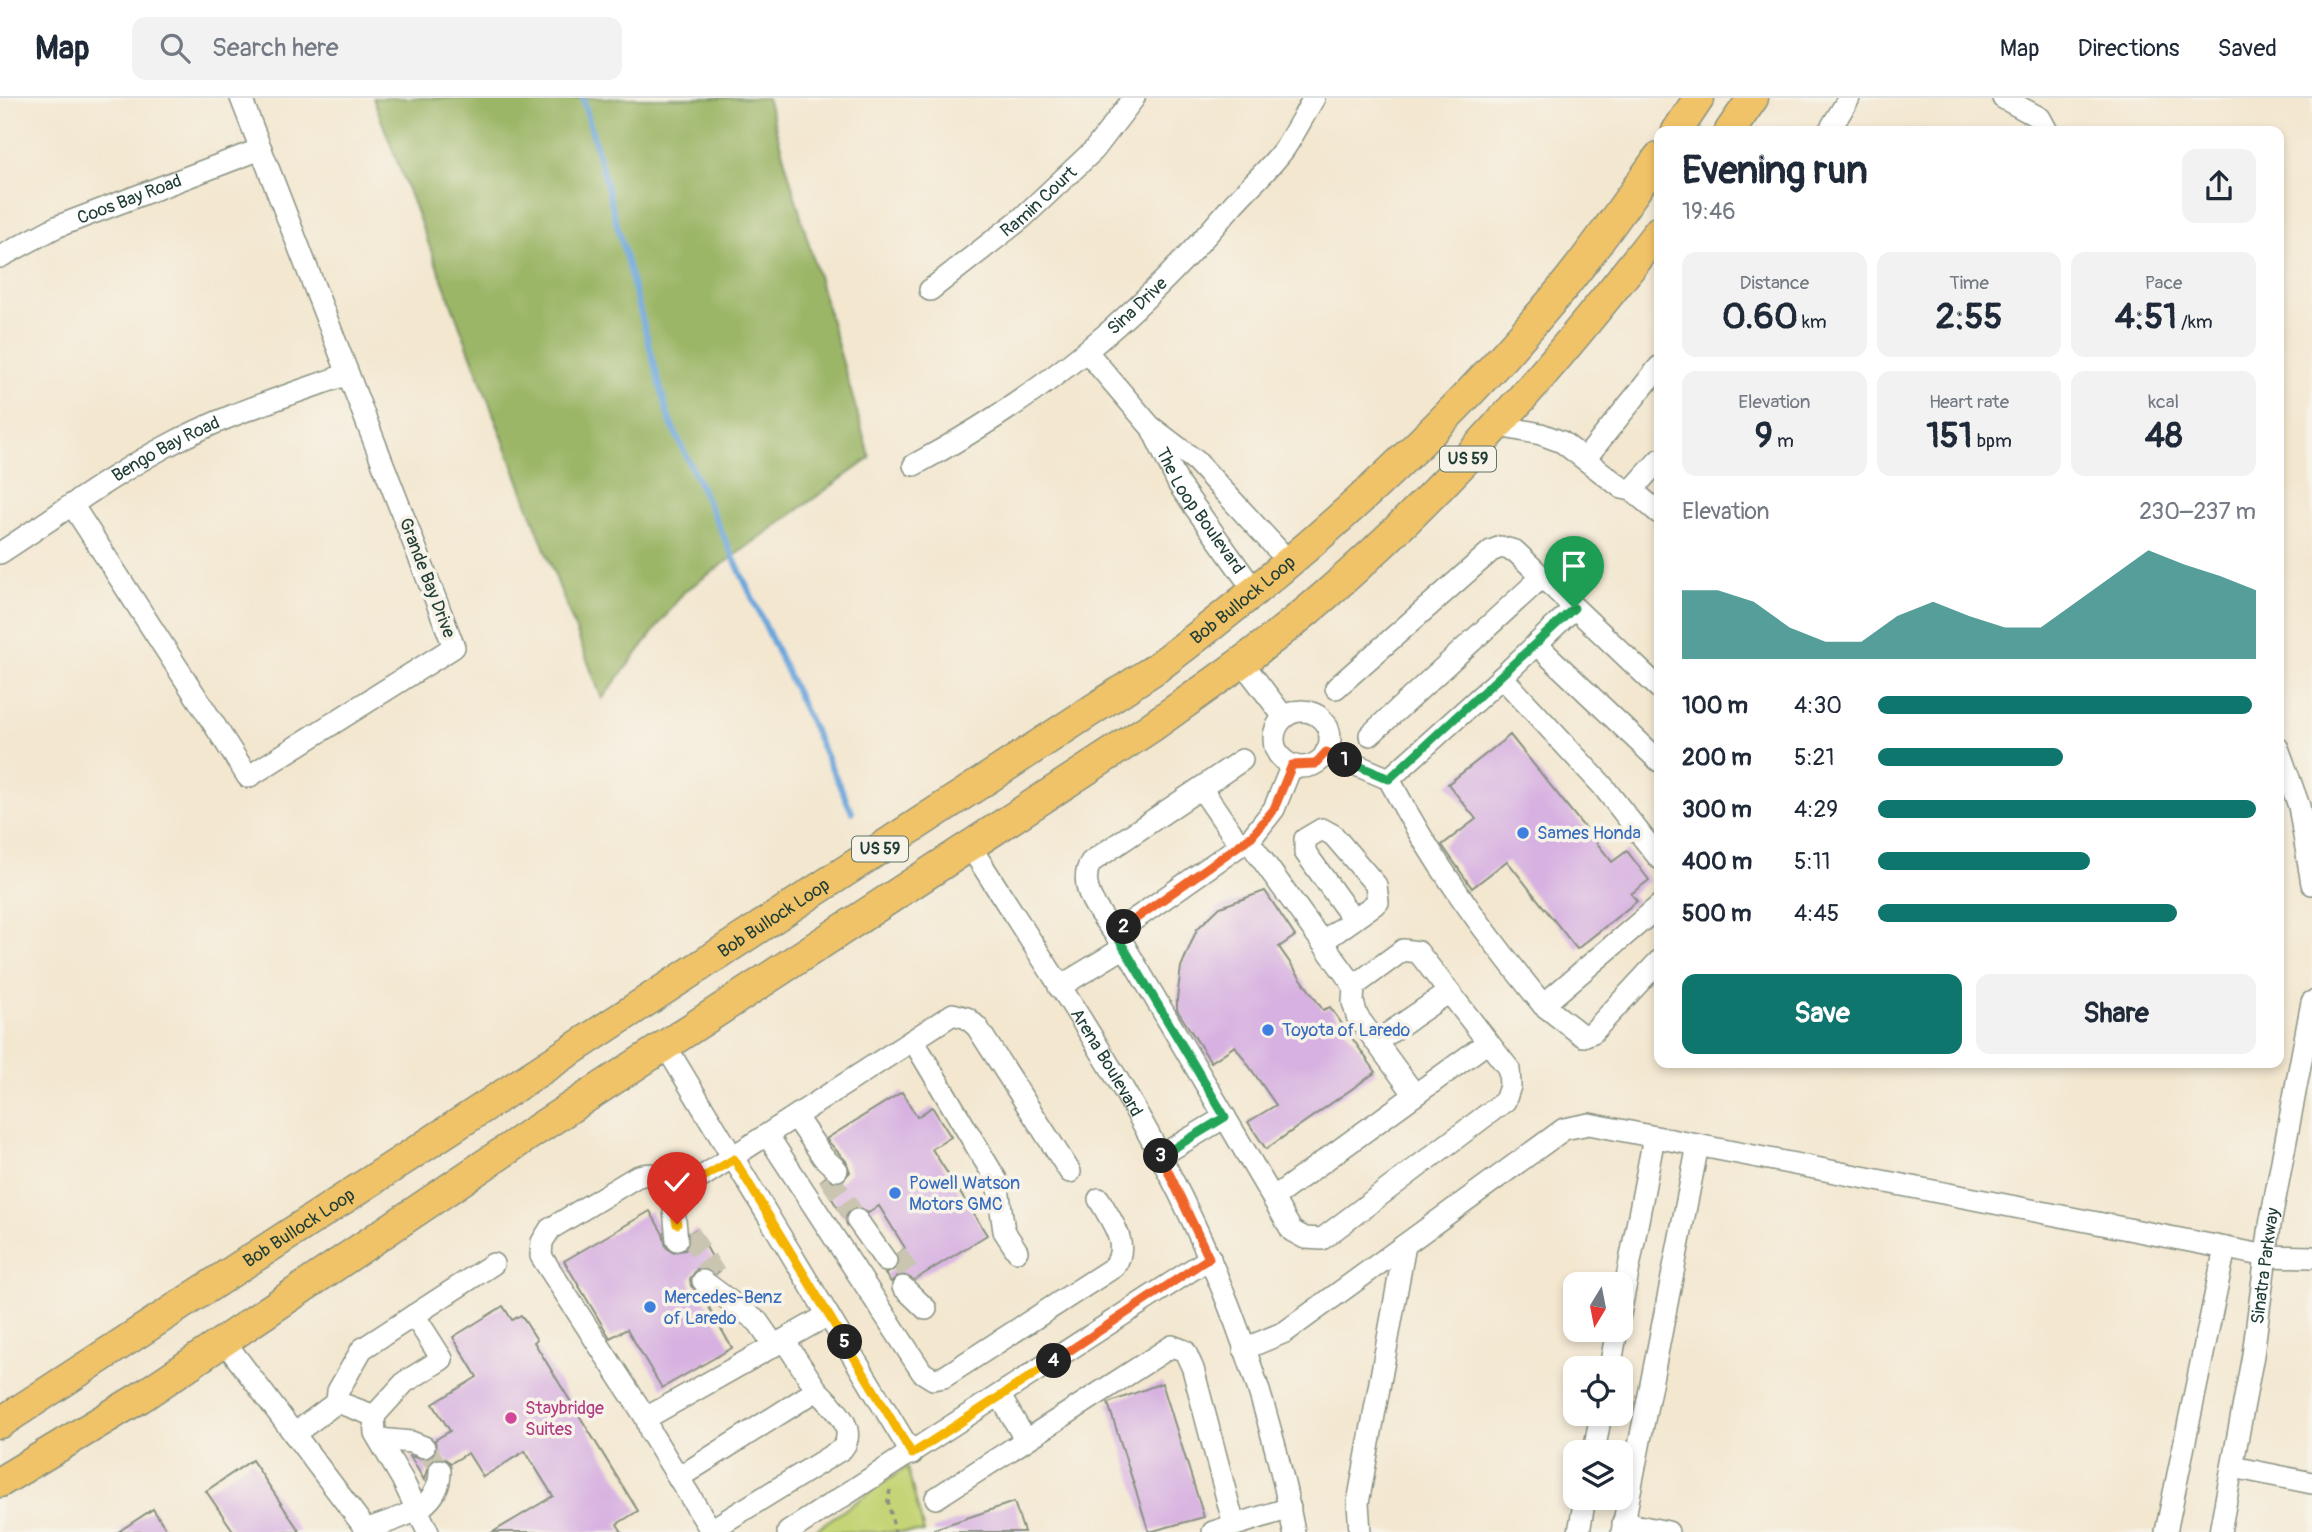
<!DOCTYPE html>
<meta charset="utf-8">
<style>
body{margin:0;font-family:Pangolin,sans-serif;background:#f2f2f3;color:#1f2937;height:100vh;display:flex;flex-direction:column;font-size:26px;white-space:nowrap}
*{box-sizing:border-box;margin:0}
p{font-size:23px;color:#747a83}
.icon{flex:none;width:38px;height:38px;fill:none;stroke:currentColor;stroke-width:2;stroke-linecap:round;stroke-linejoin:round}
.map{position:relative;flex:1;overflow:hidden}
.sheet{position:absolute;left:1654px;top:28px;width:630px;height:942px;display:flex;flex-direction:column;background:#fff;border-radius:14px;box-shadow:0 4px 10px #0003}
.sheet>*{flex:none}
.needle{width:46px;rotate:190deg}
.buttons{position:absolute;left:1563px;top:1174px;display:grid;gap:14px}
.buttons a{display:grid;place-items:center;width:70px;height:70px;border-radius:14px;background:#fff;box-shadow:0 4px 10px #0003;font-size:35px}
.pin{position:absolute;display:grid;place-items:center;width:60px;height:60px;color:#fff;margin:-72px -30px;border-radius:50% 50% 50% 0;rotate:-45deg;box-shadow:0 0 7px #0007}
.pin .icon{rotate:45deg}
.km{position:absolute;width:35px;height:35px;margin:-18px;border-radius:50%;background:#222;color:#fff;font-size:19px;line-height:35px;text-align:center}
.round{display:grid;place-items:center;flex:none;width:74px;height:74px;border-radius:14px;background:#f2f2f3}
.overview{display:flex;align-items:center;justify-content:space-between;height:119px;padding:0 28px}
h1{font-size:38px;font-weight:800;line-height:52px}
.figures{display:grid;grid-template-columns:repeat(3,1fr);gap:10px;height:119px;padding:7px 28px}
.figures div{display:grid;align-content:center;border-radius:14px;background:#f2f2f3;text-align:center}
.figures b{font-size:35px;font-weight:800}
.figures small{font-size:19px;font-weight:400}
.figures p{font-size:19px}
.chart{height:196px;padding:14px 28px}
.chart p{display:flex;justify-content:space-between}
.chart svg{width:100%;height:126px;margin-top:7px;fill:#0f766e;opacity:.7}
.action{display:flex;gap:14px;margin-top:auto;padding:14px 28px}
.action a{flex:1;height:80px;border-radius:14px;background:#0f766e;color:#fff;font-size:28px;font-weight:800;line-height:80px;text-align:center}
.action a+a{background:#f2f2f3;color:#1f2937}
ul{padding:0 28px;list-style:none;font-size:23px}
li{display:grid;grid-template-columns:112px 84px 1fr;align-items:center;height:52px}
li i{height:18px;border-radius:9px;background:#0f766e}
header{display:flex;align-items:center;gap:42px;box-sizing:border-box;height:98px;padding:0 35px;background:#fff;border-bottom:2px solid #e0e1e3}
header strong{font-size:33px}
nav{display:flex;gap:38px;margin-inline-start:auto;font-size:24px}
.search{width:490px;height:63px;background:#f2f2f3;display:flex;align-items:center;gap:18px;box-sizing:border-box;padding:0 24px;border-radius:14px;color:#747a83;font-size:26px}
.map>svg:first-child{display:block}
</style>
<header>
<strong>Map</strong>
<div class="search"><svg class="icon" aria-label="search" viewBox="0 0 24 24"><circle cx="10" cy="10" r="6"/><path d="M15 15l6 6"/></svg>Search here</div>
<nav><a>Map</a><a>Directions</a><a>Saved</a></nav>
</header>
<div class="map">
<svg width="2312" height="1434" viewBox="0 0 2312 1434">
<rect width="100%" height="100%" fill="#f7f3e8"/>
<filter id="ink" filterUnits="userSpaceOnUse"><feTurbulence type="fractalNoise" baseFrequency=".0143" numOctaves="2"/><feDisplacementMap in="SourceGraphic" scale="14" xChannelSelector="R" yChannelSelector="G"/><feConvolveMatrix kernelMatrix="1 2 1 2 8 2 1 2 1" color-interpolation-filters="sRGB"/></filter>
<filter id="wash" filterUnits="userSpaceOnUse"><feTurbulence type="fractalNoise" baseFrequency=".00686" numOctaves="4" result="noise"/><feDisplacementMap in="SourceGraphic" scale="28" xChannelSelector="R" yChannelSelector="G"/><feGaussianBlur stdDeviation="1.57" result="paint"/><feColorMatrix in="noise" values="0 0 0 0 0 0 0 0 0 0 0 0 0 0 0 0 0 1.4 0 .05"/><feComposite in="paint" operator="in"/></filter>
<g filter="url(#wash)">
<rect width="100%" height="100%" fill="#f3e7d0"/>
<!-- green -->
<path fill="#c5d476" stroke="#728855" stroke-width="2" d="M907,1369L924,1434H812Z"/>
<!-- forest -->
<path fill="#9cb667" stroke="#5e7a4e" stroke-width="2" d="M373,0H767L870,360L684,494L602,601Z"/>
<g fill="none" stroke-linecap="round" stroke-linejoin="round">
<!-- stream -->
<path stroke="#6aa6db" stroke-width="6" d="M583,0L669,321L852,714"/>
</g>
<g id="blocks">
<!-- building -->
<path fill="#d7b1e1" d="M1510,637L1612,764L1627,753L1649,782L1631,796L1637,803L1577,851L1507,763L1472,790L1442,747L1476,721L1448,686Z
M1265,793L1295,838L1279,849L1323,912L1330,909L1376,974L1266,1051L1248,1024L1276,1007L1235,948L1211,964L1177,912V901L1181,869L1197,831L1220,809Z
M902,994L917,1019L932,1009L951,1039L932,1051L987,1137L914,1182L900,1176L891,1184L885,1176L898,1169L897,1156L905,1150L879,1108L868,1115L855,1109L849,1112L844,1120L821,1083L826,1079L840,1085L850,1074L846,1063L826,1041Z
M650,1113L663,1136L666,1149L672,1154L685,1152L689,1147L690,1135L696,1131L720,1173L715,1176L705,1170L697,1171L690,1181L691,1188L703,1199L732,1250L662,1290L627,1231L610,1240L564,1163Z
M503,1208L512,1222L521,1217L537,1242L534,1244L638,1413L617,1426L622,1434H493L553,1398L525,1353L483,1379L468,1355L451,1365L442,1359L435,1360L429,1365L424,1382L410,1358L425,1362L433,1359L436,1353L435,1342L450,1333L433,1306L477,1279L453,1239Z
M1162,1285L1204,1419L1149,1434L1108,1305Z
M252,1362L300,1434H234L206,1393Z
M1014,1404L1024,1434H934V1431Z
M153,1411L168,1434H118Z"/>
</g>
</g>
<g filter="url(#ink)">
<use href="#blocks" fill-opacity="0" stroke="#899282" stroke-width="2"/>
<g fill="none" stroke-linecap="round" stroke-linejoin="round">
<!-- minor-tunnel -->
<path stroke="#c9c5b1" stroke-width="21" stroke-dasharray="21 10" stroke-linecap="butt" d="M828,1078L857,1122
M689,1135L715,1176
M896,1156L914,1182
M424,1349L440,1372"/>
<!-- minor casing -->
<g stroke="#899282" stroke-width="24">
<g id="minor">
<path d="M2003,0L2040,20L2047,33"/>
<path d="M1829,33L1849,0"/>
<path id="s1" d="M0,159L56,129L261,51"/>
<path id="s2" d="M930,192L1022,120L1094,52L1134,0"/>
<path d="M1087,254L1150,328L1196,363L1290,465"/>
<path d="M1499,328L1541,336L1562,344L1622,390L1632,392L1659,362"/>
<path id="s3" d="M1153,333L1179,387L1256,495"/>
<path d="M1585,361L1659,269"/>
<path id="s4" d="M914,367C1041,299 1137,220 1230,110C1247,90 1269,72 1284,51C1295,35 1304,17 1314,0"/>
<path d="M1632,392L1659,415"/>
<path d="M73,408L248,679L454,549L241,0"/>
<path id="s5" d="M0,455C54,420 106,381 163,350C221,318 286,298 348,276"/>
<path d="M1536,546L1659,663"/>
<path d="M1242,564L1284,619"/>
<path d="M1502,579L1574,510"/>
<path d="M1336,590L1491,453L1501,449L1515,453L1659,590"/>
<circle cx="1302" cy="641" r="28"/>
<path d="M1370,637L1542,479"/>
<path d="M2278,650L2299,708L2312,786"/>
<path d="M1326,654L1389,681L1502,579L1602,687L1659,760"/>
<path d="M1389,681C1431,763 1485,835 1543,907"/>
<path d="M1201,690L1240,747"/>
<path d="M1248,742L1354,888L1353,904L1357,918L1415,997"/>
<path id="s6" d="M970,748C1037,854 1109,958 1166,1069C1225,1183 1271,1308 1294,1434"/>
<path d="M1659,808L1543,907L1583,938L1593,934L1659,863"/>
<path d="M1115,835L1252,739L1274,711L1292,667"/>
<path d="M1322,844L1378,804L1376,787L1333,737L1322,731L1305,741V754L1353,821"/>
<path d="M1125,849C1108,825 1074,792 1091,764L1242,662"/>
<path d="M1059,889L1125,849L1292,1133L1305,1140L1322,1141L1505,1003L1510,988L1509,971L1418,854L1403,852L1354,888"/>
<path d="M913,942L997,1083L1004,1133L1017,1153"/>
<path d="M1376,944L1449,894"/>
<path d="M665,947L912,1356"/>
<path d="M796,1019L823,1059L837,1072"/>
<path d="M768,1038L922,1274L933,1281L944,1279L1114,1169C1131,1146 1111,1123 1099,1101"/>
<path d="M1160,1058L1225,1019"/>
<path d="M1273,1100L1488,944"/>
<path d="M857,1122L886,1163"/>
<path d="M677,1142L674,1112L680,1093"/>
<path d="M703,1183L758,1224L774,1247"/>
<path d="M903,1189L926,1211"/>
<path d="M1620,1216L1654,1039"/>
<path d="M414,1217L442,1261L405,1284L374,1318L375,1335L402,1381L428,1434"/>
<path d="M224,1243L368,1434"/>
<path d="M1244,1251L1285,1234L1564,1031L1589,1026L2267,1158L2312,1159"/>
<path d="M1610,1270L1617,1232"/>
<path d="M1000,1298L1025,1341"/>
<path d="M337,1304L375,1318"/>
<path d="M646,1320L541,1158L542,1144L550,1131L636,1079C656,1072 666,1079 680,1093L953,916L967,920L977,929L1070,1074"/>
<path d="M294,1336L337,1304L338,1293L362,1251L493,1166"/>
<path d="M379,1341L411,1344L424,1349"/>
<path d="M1594,1354L1601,1316"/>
<path d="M2233,1369L2312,1385"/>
<path d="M678,1380L817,1292L784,1242"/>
<path d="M936,1400L1172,1248L1185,1253L1193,1271L1234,1427"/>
<path d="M1623,1425L1668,1434"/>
<path d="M366,1432C397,1419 441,1413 440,1372"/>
<path d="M711,1432L842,1351C859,1330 832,1308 817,1292"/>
<path d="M712,1434L651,1335L646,1320L828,1217"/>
<path d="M788,1434L1210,1160"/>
<path d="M1213,1434L1290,1410"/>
<path d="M1360,1434L1358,1405L1405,1147"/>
<path d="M1579,1434L1585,1400"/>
<path d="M1622,1434L1698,1047"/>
<path d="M2166,1434L2225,1150"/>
<path id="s7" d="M2220,1434L2253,1257L2270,1127L2312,904"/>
</g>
</g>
<!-- highway casing -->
<g stroke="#899282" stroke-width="33">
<g id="highway">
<path d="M1677,33L1699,0"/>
<path d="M1730,33L1753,0"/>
<path id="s8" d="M0,1325L1155,571C1304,459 1442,336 1561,192C1596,150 1627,103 1659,59"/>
<path d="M0,1384L141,1299L533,1034L1150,630C1210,587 1271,545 1327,496C1452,387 1558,263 1659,133"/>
</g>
</g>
<!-- path -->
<path stroke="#899282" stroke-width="3.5" stroke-dasharray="5 5" stroke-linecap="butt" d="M890,1392L888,1403L895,1434"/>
<!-- minor -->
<use href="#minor" stroke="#fff" stroke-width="21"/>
<!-- highway -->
<use href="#highway" stroke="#f1c369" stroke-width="30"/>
</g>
</g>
<g fill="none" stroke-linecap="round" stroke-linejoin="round" filter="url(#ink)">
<!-- split-1 casing -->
<g stroke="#fff" stroke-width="14">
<path id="split-1" d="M1345,662L1389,681L1574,510"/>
</g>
<!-- split-2 casing -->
<g stroke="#fff" stroke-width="14">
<path id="split-2" d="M1124,829L1252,738L1274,711L1292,667L1315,666L1326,654L1345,662"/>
</g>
<!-- split-3 casing -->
<g stroke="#fff" stroke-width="14">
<path id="split-3" d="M1124,829L1115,835L1225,1019L1161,1058"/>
</g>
<!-- split-4 casing -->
<g stroke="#fff" stroke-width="14">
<path id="split-4" d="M1054,1263L1209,1160L1161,1058"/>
</g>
<!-- split-5 casing -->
<g stroke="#fff" stroke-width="14">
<path id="split-5" d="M845,1244L912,1356L1054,1263"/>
</g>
<!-- split-6 casing -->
<g stroke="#fff" stroke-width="14">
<path id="split-6" d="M677,1126L674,1112L680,1093L734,1061L845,1244"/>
</g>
<!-- split-1 -->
<use href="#split-1" stroke="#22a559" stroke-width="9"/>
<!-- split-2 -->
<use href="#split-2" stroke="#f0652b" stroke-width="9"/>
<!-- split-3 -->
<use href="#split-3" stroke="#22a559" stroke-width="9"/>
<!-- split-4 -->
<use href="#split-4" stroke="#f0652b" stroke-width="9"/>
<!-- split-5 -->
<use href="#split-5" stroke="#f5b400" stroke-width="9"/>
<!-- split-6 -->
<use href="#split-6" stroke="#f5b400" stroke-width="9"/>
</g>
<!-- markers -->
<g fill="#3f7fe0" stroke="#f7f3e8" stroke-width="2.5">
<circle cx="1523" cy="735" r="7"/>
<circle cx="1268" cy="932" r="7"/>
<circle cx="895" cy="1095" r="7"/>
<circle cx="650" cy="1209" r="7"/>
</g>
<circle fill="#d1479c" stroke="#f7f3e8" stroke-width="2.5" cx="511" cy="1320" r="7"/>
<g text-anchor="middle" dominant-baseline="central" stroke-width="7" stroke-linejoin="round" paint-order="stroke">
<!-- shield labels -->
<g fill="#f7f3e8" stroke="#60746a" stroke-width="2">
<rect x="1440" y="348.5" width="56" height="25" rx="5"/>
<rect x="852" y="738.5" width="56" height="25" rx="5"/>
</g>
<g font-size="16" font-weight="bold" fill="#1f3d34">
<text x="1468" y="361">US 59</text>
<text x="880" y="751">US 59</text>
</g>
<!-- street labels -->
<g font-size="18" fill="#1f3d34" stroke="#f7f3e8">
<text stroke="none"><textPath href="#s1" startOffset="142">Coos Bay Road</textPath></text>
<text stroke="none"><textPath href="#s2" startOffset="140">Ramin Court</textPath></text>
<text stroke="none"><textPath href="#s4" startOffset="275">Sina Drive</textPath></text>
<text stroke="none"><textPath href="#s5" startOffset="196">Bengo Bay Road</textPath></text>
<text stroke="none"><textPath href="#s3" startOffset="93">The Loop Boulevard</textPath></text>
<text transform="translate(427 480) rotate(69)">Grande Bay Drive</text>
<text stroke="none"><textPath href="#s8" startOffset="1491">Bob Bullock Loop</textPath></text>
<text stroke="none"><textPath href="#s8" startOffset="924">Bob Bullock Loop</textPath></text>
<text stroke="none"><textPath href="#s6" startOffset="256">Arena Boulevard</textPath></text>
<text stroke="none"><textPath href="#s8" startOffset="357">Bob Bullock Loop</textPath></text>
<text stroke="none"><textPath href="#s7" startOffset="270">Sinatra Parkway</textPath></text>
</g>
<!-- shop labels -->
<g font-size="18" fill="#366cbe" stroke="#f7f3e8" text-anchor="start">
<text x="1537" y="735">Sames Honda</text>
<text x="1282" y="932">Toyota of Laredo</text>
<text x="909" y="1085">Powell Watson<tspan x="909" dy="21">Motors GMC</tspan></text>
<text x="664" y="1199">Mercedes-Benz<tspan x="664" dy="21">of Laredo</tspan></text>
</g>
<!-- hotel labels -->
<g font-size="18" fill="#b23c85" stroke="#f7f3e8" text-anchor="start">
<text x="525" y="1310">Staybridge<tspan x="525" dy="21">Suites</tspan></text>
</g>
</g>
</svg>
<div class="buttons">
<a><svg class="needle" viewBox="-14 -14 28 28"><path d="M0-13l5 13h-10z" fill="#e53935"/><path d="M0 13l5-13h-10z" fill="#747a83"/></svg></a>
<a><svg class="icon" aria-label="locate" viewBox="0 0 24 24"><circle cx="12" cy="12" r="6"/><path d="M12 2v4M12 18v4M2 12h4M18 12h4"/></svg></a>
<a><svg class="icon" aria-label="layers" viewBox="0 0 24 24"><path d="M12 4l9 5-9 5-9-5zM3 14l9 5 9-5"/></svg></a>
</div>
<div class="pin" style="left:1574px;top:510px;background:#1e9e55"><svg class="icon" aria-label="arrive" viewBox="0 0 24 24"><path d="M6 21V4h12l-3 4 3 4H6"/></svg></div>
<div class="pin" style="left:677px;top:1126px;background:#d93025"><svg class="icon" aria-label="check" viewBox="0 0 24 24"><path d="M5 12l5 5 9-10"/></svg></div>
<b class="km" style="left:1345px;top:662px">1</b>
<b class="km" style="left:1124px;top:829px">2</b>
<b class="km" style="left:1161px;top:1058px">3</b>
<b class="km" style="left:1054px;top:1263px">4</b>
<b class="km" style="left:845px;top:1244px">5</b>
<section class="sheet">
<div class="overview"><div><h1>Evening run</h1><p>19:46</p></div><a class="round"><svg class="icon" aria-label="share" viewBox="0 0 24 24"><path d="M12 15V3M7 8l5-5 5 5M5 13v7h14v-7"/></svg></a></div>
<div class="figures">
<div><p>Distance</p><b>0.60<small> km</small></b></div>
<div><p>Time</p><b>2:55</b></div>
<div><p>Pace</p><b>4:51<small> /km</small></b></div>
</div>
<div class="figures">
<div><p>Elevation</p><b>9<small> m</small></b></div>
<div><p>Heart rate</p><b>151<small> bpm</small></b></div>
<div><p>kcal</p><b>48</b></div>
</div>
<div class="chart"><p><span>Elevation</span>230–237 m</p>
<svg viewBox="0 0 160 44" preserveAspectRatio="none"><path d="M0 44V20L10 20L20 24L30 33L40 38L50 38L60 29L70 24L80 29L90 33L100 33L110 24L120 15L130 6L140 11L150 15L160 20V44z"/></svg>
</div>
<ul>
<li><b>100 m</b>4:30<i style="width:99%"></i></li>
<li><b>200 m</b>5:21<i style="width:49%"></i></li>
<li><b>300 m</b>4:29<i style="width:100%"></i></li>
<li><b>400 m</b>5:11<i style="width:56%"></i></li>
<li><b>500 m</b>4:45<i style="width:79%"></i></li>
</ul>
<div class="action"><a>Save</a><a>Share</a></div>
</section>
</div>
